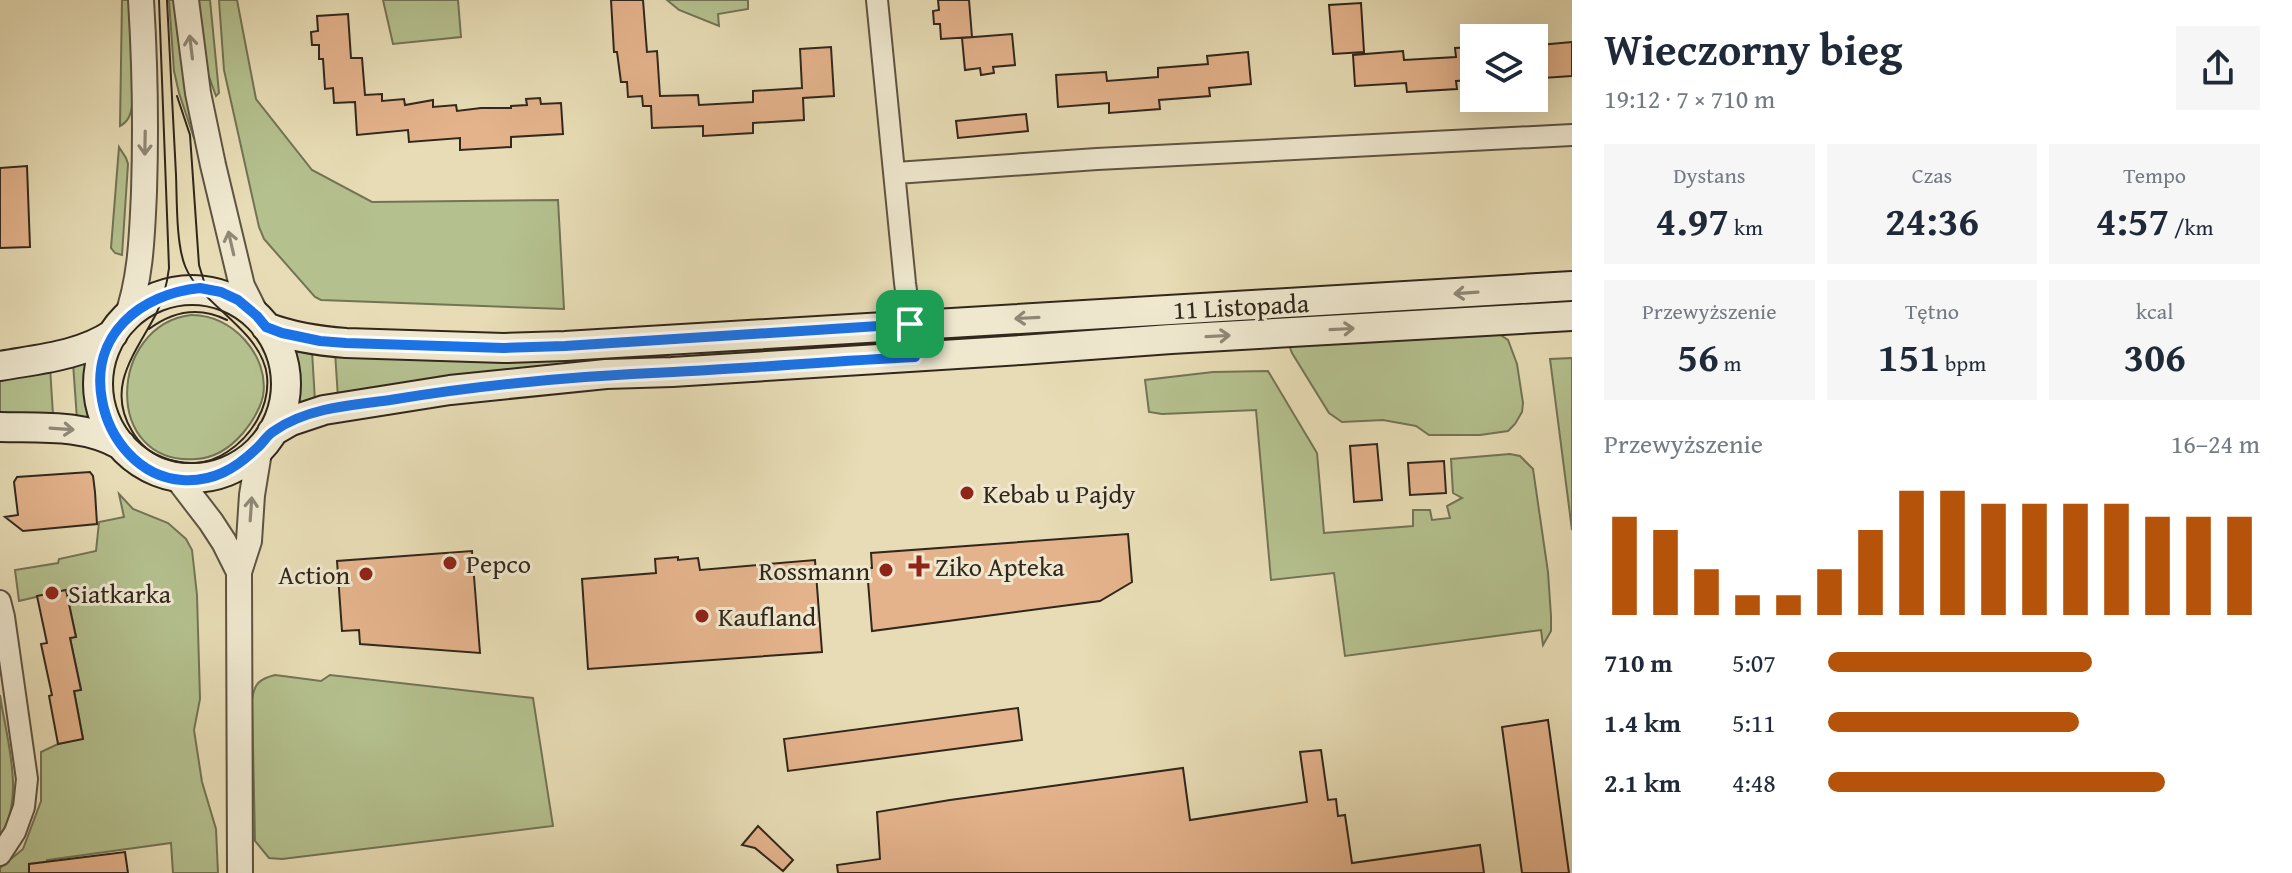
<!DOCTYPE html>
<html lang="pl">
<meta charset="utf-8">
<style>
body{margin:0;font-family:"Gentium Book Plus",serif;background:#f6f6f7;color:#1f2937;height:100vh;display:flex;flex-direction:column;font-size:30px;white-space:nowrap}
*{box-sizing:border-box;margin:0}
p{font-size:26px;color:#747a83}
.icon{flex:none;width:44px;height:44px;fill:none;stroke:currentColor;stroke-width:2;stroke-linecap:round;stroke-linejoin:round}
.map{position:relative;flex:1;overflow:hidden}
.drawer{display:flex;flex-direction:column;background:#fff;width:720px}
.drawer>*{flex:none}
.fabs{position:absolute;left:1460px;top:24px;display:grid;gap:16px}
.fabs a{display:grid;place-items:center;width:88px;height:88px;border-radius:0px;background:#fff;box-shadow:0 8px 32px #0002;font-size:40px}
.pin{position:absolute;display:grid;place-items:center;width:68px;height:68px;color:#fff;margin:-34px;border-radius:16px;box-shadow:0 4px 12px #0006}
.round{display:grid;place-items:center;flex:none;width:84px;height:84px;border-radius:0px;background:#f6f6f7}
.summary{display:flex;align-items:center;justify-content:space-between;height:136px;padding:0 32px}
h1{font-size:44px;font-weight:700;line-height:60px}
.figures{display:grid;grid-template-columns:repeat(3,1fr);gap:12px;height:136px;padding:8px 32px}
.figures div{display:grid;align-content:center;border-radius:0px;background:#f6f6f7;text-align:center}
.figures b{font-size:40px;font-weight:700}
.figures small{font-size:22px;font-weight:400}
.figures p{font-size:22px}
.chart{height:224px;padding:16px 32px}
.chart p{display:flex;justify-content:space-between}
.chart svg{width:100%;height:144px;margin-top:8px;stroke:#b45309;stroke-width:6}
ul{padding:0 32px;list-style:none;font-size:26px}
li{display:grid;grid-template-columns:128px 96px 1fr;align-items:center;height:60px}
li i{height:20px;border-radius:10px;background:#b45309}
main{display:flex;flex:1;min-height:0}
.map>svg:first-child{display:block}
</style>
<main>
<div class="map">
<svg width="1572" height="873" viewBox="0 0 1572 873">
<rect width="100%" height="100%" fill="#e7dcb5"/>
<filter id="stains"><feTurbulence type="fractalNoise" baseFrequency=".0025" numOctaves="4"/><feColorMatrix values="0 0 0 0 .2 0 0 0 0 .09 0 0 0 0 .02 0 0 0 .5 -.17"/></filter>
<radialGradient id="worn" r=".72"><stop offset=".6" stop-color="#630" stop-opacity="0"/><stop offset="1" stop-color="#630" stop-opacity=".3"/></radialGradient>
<!-- green -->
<path fill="#b4c08e" stroke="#727455" stroke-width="2" d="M122,0H132L133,100C131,111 131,120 120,126Z
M169,0H175L178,37L199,137L194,138L179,93L174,71Z
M196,0H210L219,93L216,96L208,74Z
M219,0H237L256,99L312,170L372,202L558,200L564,309L321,300L315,297L264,239L259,227L224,70Z
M383,0H458L461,37L393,44Z
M667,0H748V9L718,14L719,26L679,10Z
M119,147L126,158L128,164L122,255L115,253L111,248Z
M191,315C231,314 270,355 263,396C260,410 252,422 243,433C231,447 215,458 196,459C102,466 108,325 191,315Z
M1493,330L1508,340L1517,364L1523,403L1522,412L1515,424L1508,431L1480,435H1429L1416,426L1383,420L1342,422L1329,413L1292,353L1289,345Z
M865,336L866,344L727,352L338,398L335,352Z
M290,348L312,351L315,401L294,406L296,378Z
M92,358C90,381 88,399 96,421L77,419L73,363Z
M1572,358V530L1550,359Z
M50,367L53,415L0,412V376Z
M1268,371L1317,453L1324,533L1413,526V510H1430L1432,520L1450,518L1447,506L1462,498L1453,493L1451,459L1510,454L1520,456L1533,469L1548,572L1551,616V631L1543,645L1541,630L1345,656L1334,573L1271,580L1256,410L1162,414L1149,412L1145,380L1213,372Z
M119,494L133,509L168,523L186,539L192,550L197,595L200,699L194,730L202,782L216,829L218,873H173L171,843L47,860L48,873H0V868L23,849L41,801V752L58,744L83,738L74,691L81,689L70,638L76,637L66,590L19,601L15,570L58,563L59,559L96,551L99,522L124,517Z
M275,675L321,681L330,675L533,698L553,826L282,859L269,858L255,841L252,700C254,684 259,679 275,675Z
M0,695C6,737 26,798 0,836Z"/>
<!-- building -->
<path fill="#e4b38c" stroke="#31271c" stroke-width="2" d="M611,0H643L647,52L657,51L660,96L698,95L699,105L753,102V91L802,88L800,49L831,47L834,96L803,98L804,120L753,123V133L703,136V126L652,128L651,106H643L642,96L628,97L627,82H621L617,52H614Z
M938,0H969L972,37L941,39L940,24H934L933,11L939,10Z
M1361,3L1364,52L1333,54L1329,5Z
M348,14L351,58H362L365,95L382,94V101L404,99L405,105L433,100V107L456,105L457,111L481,108H511V106L527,105L526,99L540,98L541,104L561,103L563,134L511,137V147L460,150V138L409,142L408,130L357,135L355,102L334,103L333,88L325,89L323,59H319V45H312L311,32L318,31L317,16Z
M1012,34L1015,65L993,67L994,73L981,75L980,68L965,70L962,38Z
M1572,42V76L1543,78L1540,45Z
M1474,47V80L1456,81L1457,89L1407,92L1406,83L1355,86L1353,55L1403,51L1404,60L1456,57L1455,48Z
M1248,52L1251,84L1209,88L1210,96L1159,100L1160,109L1109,113V103L1058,107L1056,75L1106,72L1107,81L1158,77V68L1208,64L1207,56Z
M1026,114L1028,131L958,138L956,121Z
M27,166L30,247L0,248V168Z
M1377,444L1382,500L1354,502L1350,446Z
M1444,461L1446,493L1410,495L1408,463Z
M90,472L93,476L95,492L97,524L23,531L5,517L18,515L14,482L17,477Z
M1128,534L1132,582L1100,601L872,631L867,569L872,568L871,553Z
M472,551L480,653L360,644L359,630L342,631L337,561Z
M678,557V560L698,558L700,570L815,560L822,652L588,669L582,579L656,573L655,559Z
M66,590L76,637L70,638L81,690L74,691L83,739L58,744L49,696L52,695L41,644L47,643L37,596Z
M1018,708L1022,740L788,771L784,739Z
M1548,720L1569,873H1522L1502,727Z
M1321,750L1328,800L1336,799L1338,816L1345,815L1352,863L1480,845L1484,873H838L837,865L880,859L877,812L950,800L1183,768L1190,820L1307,802L1300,752Z
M758,826L793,860L783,871L755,848L742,845Z
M125,852L128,873H29V864Z"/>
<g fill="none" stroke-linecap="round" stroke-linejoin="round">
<!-- minor casing -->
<g stroke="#5e5442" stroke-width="24">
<path id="minor" d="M877,0L905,283L915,357
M896,173L1097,159L1572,135
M0,601L4,617L27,779L24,807L15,832L0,855"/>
</g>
<!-- tertiary casing -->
<g stroke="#5e5442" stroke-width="28">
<path id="tertiary" d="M186,0L198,93L213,165L242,286L257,316
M126,320C141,279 142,236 144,192C146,128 145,64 141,0
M178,479L211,522L224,542L239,572
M240,873L239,572L249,541L252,495L260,446"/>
</g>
<!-- secondary casing -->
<g stroke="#31271c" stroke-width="32">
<path id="secondary" d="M98 384a94 94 0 1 1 188 0a94 94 0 1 1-188 0Z
M266,327C292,337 318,341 346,343L504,348L565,346L1572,286
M0,366C39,359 80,356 113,334
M0,427C41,428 84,424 121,445
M272,432L291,421L324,410L450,390L606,374L672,372L1021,350L1171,339L1572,316"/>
</g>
<!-- minor -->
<use href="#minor" stroke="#efe8cf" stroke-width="20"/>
<!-- tertiary -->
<use href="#tertiary" stroke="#efe8cf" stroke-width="24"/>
<!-- secondary -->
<use href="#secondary" stroke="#efe8cf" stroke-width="28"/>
<!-- tram -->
<path stroke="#31271c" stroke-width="2" d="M159,0L169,268C167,284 163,300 156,314C136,353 105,386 132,431C139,443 150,453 163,458C184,466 208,465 227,452C252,436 270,406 267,376C262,330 201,306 185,266C176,243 177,200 176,175C173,117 170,58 167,0
M177,96L190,135L199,265L206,288
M149,329C173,311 199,306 227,320"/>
</g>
<!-- one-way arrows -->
<defs><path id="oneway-shaft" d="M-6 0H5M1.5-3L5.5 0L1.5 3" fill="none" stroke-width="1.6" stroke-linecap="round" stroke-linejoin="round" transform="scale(2)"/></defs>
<g stroke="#908876">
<use href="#oneway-shaft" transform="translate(191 47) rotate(-97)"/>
<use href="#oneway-shaft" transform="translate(145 143) rotate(91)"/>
<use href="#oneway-shaft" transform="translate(231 243) rotate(-103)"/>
<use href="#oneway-shaft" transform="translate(1466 293) rotate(176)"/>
<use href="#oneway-shaft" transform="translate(1027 318) rotate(177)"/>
<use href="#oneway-shaft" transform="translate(1342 329) rotate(-3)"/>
<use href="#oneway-shaft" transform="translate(1218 336) rotate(-3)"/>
<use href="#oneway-shaft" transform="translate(62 429) rotate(4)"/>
<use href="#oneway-shaft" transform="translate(251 509) rotate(-86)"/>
</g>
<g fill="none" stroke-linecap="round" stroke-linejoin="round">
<!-- route casing -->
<g stroke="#fff" stroke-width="16">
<path id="route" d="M200,288L221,292L238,300L257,316L266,327L282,333L320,341L346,343L504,348L565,346L910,324L915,357C834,361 754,368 673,372C578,376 484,384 390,400C368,403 345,405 324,410C307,414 288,421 274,431C267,435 263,443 257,448C235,469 213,482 182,480C139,477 109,439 102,400C90,335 140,294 200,288Z"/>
</g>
<!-- route -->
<use href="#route" stroke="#1a73e8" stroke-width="10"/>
</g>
<!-- markers -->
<g fill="#8f2418" stroke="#efe8cf" stroke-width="3">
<circle cx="967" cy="493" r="8"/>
<circle cx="450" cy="563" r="8"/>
<path d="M915 554h8v8h8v8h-8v8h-8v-8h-8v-8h8z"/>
<circle cx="886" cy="570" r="8"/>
<circle cx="366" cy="574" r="8"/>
<circle cx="52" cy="593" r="8"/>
<circle cx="702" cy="616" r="8"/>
</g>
<g text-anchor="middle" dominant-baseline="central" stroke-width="6" stroke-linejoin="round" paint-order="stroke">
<!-- street labels -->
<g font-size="26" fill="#31271c" stroke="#efe8cf">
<text transform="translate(1241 306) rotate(-3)">11 Listopada</text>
</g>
<!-- poi labels -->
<g font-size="26" fill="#31271c" stroke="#efe8cf" text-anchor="start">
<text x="983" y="493">Kebab u Pajdy</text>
<text x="466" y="563">Pepco</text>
<text x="935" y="566">Ziko Apteka</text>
<text x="870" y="570" text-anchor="end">Rossmann</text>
<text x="350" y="574" text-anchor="end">Action</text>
<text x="68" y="593">Siatkarka</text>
<text x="718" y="616">Kaufland</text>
</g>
</g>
<rect width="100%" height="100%" filter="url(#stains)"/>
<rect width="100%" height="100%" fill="url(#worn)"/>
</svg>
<div class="fabs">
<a><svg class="icon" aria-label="layers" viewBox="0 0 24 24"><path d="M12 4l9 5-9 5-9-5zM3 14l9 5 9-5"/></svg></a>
</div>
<div class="pin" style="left:910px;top:324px;background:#1e9e55"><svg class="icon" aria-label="arrive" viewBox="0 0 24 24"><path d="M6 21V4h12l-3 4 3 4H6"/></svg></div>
</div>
<section class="drawer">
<div class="summary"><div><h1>Wieczorny bieg</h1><p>19:12 · 7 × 710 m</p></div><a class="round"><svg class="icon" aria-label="share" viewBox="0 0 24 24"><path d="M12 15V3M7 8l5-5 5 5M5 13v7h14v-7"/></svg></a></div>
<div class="figures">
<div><p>Dystans</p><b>4.97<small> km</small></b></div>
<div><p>Czas</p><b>24:36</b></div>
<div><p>Tempo</p><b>4:57<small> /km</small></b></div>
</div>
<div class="figures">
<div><p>Przewyższenie</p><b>56<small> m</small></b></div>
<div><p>Tętno</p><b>151<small> bpm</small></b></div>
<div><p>kcal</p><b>306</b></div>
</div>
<div class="chart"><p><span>Przewyższenie</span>16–24 m</p>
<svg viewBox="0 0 160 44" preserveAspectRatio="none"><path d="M5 44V14M15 44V18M25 44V30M35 44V38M45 44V38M55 44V30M65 44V18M75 44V6M85 44V6M95 44V10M105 44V10M115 44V10M125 44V10M135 44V14M145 44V14M155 44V14"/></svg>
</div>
<ul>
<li><b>710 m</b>5:07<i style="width:61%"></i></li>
<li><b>1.4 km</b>5:11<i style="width:58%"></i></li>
<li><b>2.1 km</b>4:48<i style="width:78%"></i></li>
</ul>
</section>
</main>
